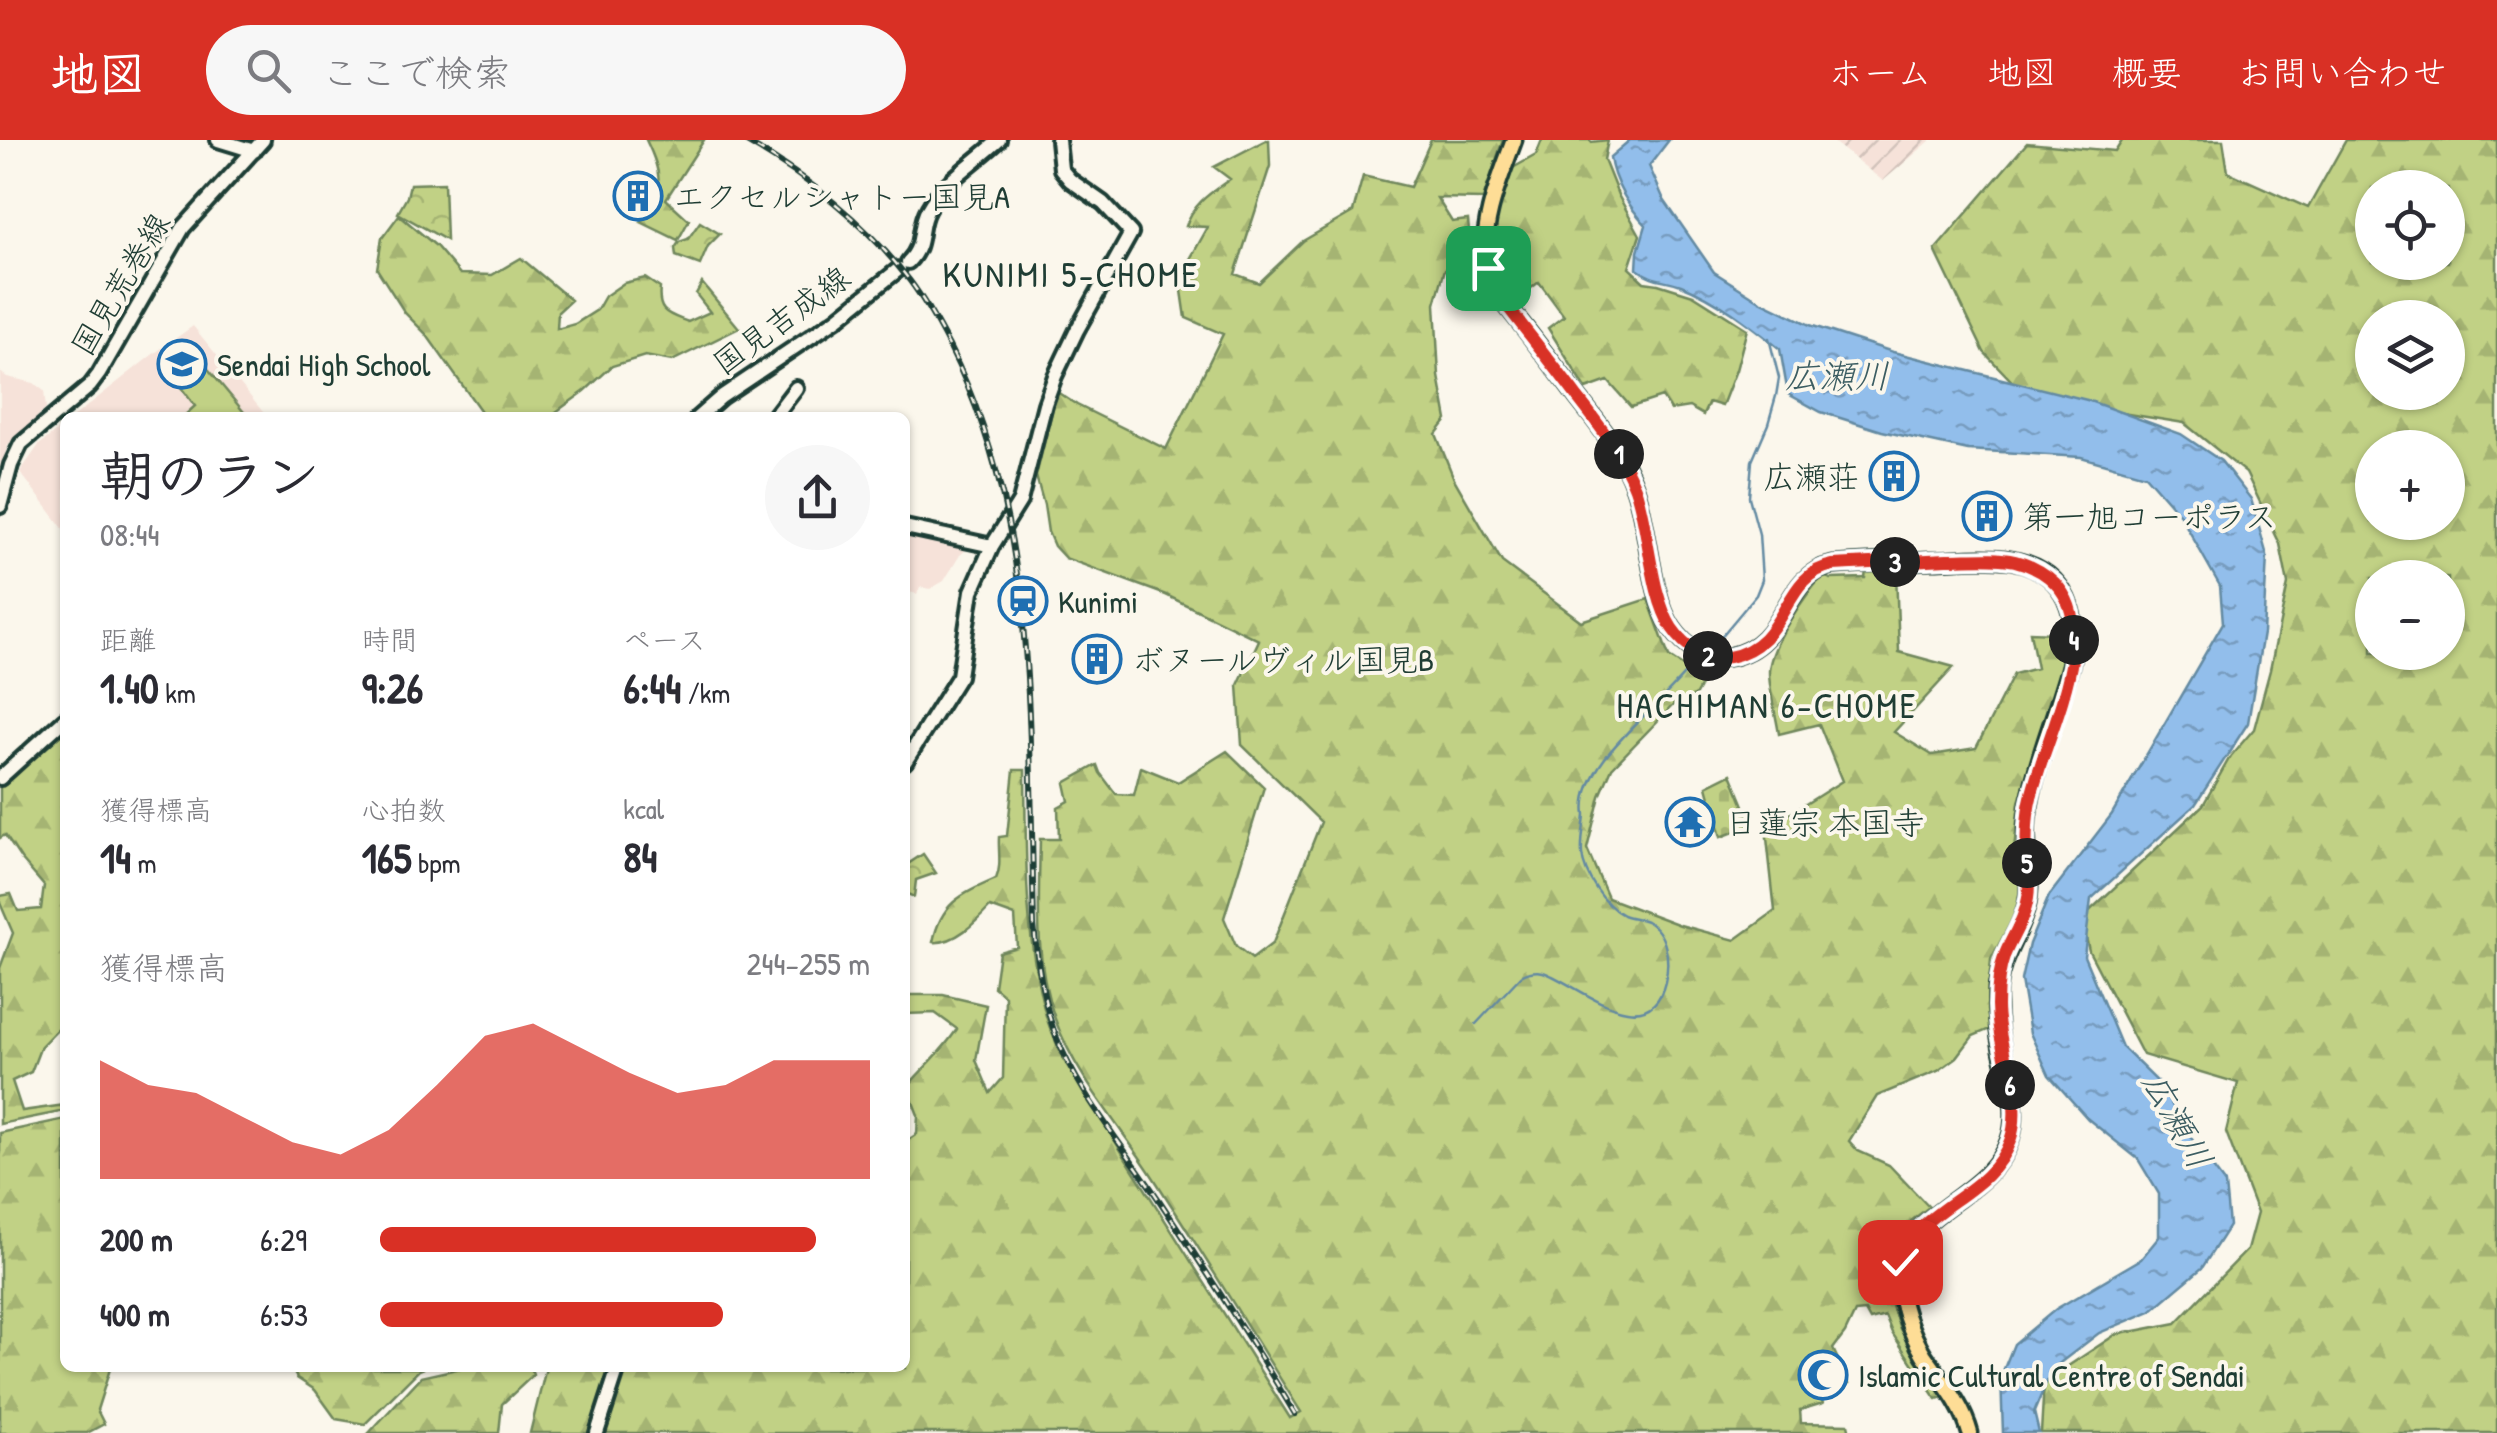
<!DOCTYPE html>
<html lang="ja">
<meta charset="utf-8">
<style>
body{margin:0;font-family:"Patrick Hand","Klee One",sans-serif;background:#f7f7f7;color:#2b2b33;height:100vh;display:flex;flex-direction:column;font-size:38px;white-space:nowrap}
*{box-sizing:border-box;margin:0}
p{font-size:32px;color:#7c7c81}
.icon{flex:none;width:55px;height:55px;fill:none;stroke:currentColor;stroke-width:2;stroke-linecap:round;stroke-linejoin:round}
.map{position:relative;flex:1;overflow:hidden}
.details{position:absolute;left:60px;top:272px;width:850px;height:960px;display:flex;flex-direction:column;background:#fff;border-radius:15px;box-shadow:0 2px 8px #0004}
.details>*{flex:none}
.controls{position:absolute;left:2355px;top:30px;display:grid;gap:20px}
.controls a{display:grid;place-items:center;width:110px;height:110px;border-radius:50%;background:#fff;box-shadow:0 2px 8px #0004;font-size:50px}
.pin{position:absolute;display:grid;place-items:center;width:85px;height:85px;color:#fff;margin:-42px;border-radius:20px;box-shadow:0 5px 15px #0006}
.km{position:absolute;width:50px;height:50px;margin:-25px;border-radius:50%;background:#222;color:#fff;font-size:28px;line-height:50px;text-align:center}
.round{display:grid;place-items:center;flex:none;width:105px;height:105px;border-radius:52px;background:#f7f7f7}
.overview{display:flex;align-items:center;justify-content:space-between;height:170px;padding:0 40px}
h1{font-size:55px;font-weight:700;line-height:75px}
.metrics{display:grid;grid-template-columns:repeat(3,1fr);gap:15px;height:170px;padding:10px 40px}
.metrics div{display:grid;align-content:center}
.metrics b{font-size:42px;font-weight:700}
.metrics small{font-size:28px;font-weight:400}
.metrics p{font-size:28px}
.chart{height:280px;padding:20px 40px}
.chart p{display:flex;justify-content:space-between}
.chart svg{width:100%;height:180px;margin-top:10px;fill:#d93025;opacity:.7}
ul{padding:0 40px;list-style:none;font-size:32px}
li{display:grid;grid-template-columns:160px 120px 1fr;align-items:center;height:75px}
li i{height:25px;border-radius:12px;background:#d93025}
header{display:flex;align-items:center;gap:60px;box-sizing:border-box;height:140px;padding:0 50px;background:#d93025;color:#fff}
header strong{font-size:48px}
nav{display:flex;gap:55px;margin-inline-start:auto;font-size:35px}
.search{width:700px;height:90px;background:#f7f7f7;display:flex;align-items:center;gap:25px;box-sizing:border-box;padding:0 35px;border-radius:55px;color:#7c7c81;font-size:38px}
.map>svg:first-child{display:block}
</style>
<header>
<strong>地図</strong>
<div class="search"><svg class="icon" aria-label="search" viewBox="0 0 24 24"><circle cx="10" cy="10" r="6"/><path d="M15 15l6 6"/></svg>ここで検索</div>
<nav><a>ホーム</a><a>地図</a><a>概要</a><a>お問い合わせ</a></nav>
</header>
<div class="map">
<svg width="2497" height="1293" viewBox="0 0 2497 1293">
<defs>
<pattern id="industrial-furrows" width="10" height="10" patternUnits="userSpaceOnUse" patternTransform="scale(2.5)"><rect width="10" height="10" fill="#f6e2d9"/><path d="M-1 1l2-2M0 10L10 0M9 11l2-2" fill="none" stroke="#d2c3bb"/></pattern>
<pattern id="forest-firs" width="22" height="20" patternUnits="userSpaceOnUse" patternTransform="scale(2.5)"><rect width="22" height="20" fill="#c1d185"/><path d="M5 1l3.5 6h-7zM16 11l3.5 6h-7z" fill="#a5b473"/></pattern>
<pattern id="cemetery-stones" width="16" height="16" patternUnits="userSpaceOnUse" patternTransform="scale(2.5)"><rect width="16" height="16" fill="#c1d185"/><path d="M2 7V4a2 2 0 0 1 4 0v3zM10 15v-3a2 2 0 0 1 4 0v3z" fill="#a5b473"/></pattern>
<pattern id="park-crowns" width="20" height="18" patternUnits="userSpaceOnUse" patternTransform="scale(2.5)"><rect width="20" height="18" fill="#c1d185"/><path d="M2 6a3 3 0 1 1 6 0M12 15a3 3 0 1 1 6 0" fill="none" stroke="#a5b473"/></pattern>
<pattern id="water-ripples" width="26" height="14" patternUnits="userSpaceOnUse" patternTransform="scale(2.5)"><rect width="26" height="14" fill="#92beeb"/><path d="M2 4q2-2 4 0t4 0M15 11q2-2 4 0t4 0" fill="none" stroke="#779cbf"/></pattern>
</defs>
<rect width="100%" height="100%" fill="#fbf7ec"/>
<filter id="ink" filterUnits="userSpaceOnUse"><feTurbulence type="fractalNoise" baseFrequency=".01" numOctaves="2"/><feDisplacementMap in="SourceGraphic" scale="20" xChannelSelector="R" yChannelSelector="G"/><feConvolveMatrix kernelMatrix="1 2 1 2 8 2 1 2 1" color-interpolation-filters="sRGB"/></filter>
<g filter="url(#ink)">
<!-- built -->
<path fill="#f6e2d9" d="M193,186L267,277L72,278L152,215Z
M0,232L7,237L34,243L44,251L46,269L8,305L0,329Z
M65,284V391L20,332L39,305Z
M905,394L930,399L967,409L960,415L944,441L930,449L920,447L917,454L905,451Z"/>
<!-- industrial -->
<path fill="url(#industrial-furrows)" d="M1831,0H1931L1883,41Z"/>
<!-- grass -->
<path fill="#c1d185" stroke="#70875c" stroke-width="2.5" d="M185,201L248,277H183L195,266L162,222Z"/>
<!-- forest -->
<path fill="url(#forest-firs)" stroke="#70875c" stroke-width="2.5" fill-rule="evenodd" d="M646,0H704L666,59L689,80L678,100L641,82C664,49 663,35 646,0Z
M1266,0H1269L1270,26L1235,134L1259,143L1303,101L1353,72L1363,36L1410,47L1431,0H1503L1483,59L1437,58L1452,82L1468,80L1469,91L1478,92L1477,105L1461,113L1465,125L1445,129L1435,164L1439,236L1447,280L1436,294L1454,339L1502,422L1581,481L1648,459L1669,517L1704,540L1695,556L1677,561L1612,628L1600,656L1587,709L1608,758L1680,785L1735,800L1775,771L1766,689L1842,641L1819,584L1779,594C1776,574 1769,551 1769,531C1770,506 1805,454 1823,436L1831,439L1865,438L1866,431L1896,432L1899,512L1954,527L1894,592L1932,615L1976,608L2014,534L2037,528L2030,492L2055,493L2061,485H2067L2065,510L2058,536L2019,662L2014,710L2021,753L2015,774L1991,819L1987,870L1990,889L1973,896L1957,917L1938,931L1877,956L1849,1001L1858,1011L1889,1025L1929,1067L1911,1081L1890,1123L1887,1152L1900,1189L1944,1257L1936,1259L1892,1193L1885,1176L1870,1180L1865,1171L1855,1172L1845,1193L1833,1209L1849,1243L1827,1259L1826,1255L1840,1241L1827,1218L1806,1233L1823,1263L1800,1270L1801,1283L1848,1284L1850,1293H601L622,1228H905V1002L917,994L918,975L907,947C924,927 943,911 957,889L935,873L905,874V855H943L986,865L976,920L990,953L1003,938L1005,856L994,847L999,812L1017,807L1015,776L990,767C976,782 955,804 933,802C941,762 962,754 996,739C1002,725 998,712 999,697L1007,696L1014,630H1025C1026,712 1024,796 1046,876C1050,891 1058,905 1063,919L1290,1278L1301,1272C1253,1195 1205,1117 1155,1040C1122,988 1076,938 1055,879C1034,822 1039,759 1040,699H1059L1058,667L1069,661L1065,643L1097,625L1100,633L1116,654L1134,655L1141,627L1178,642L1227,611L1264,647L1224,778L1236,806L1252,819L1273,803L1321,682L1242,605L1238,545L1259,500L1166,455L1065,418L1054,406L1048,392L1044,365L1036,336L1057,252L1077,265L1166,309L1223,194L1186,178L1180,137L1208,87L1186,86C1193,63 1212,52 1230,39L1214,27Z
M1542,0H1590L1591,2L1608,0L1604,20L1618,55L1640,95L1629,128L1644,142L1658,144L1693,155L1747,189L1736,230L1722,266L1709,262L1703,275L1689,267L1671,270L1662,257L1631,267L1608,241L1586,249L1548,188L1564,176L1539,142L1513,162C1475,114 1492,81 1511,29L1536,15Z
M2122,0H2223L2228,32L2308,68L2346,0H2497V1293H2041L2044,1242L2115,1195L2176,1183L2247,1110L2257,1073L2226,992L2238,943L2143,915L2089,811L2082,778L2203,665L2230,617L2254,589L2270,530L2288,444L2280,404L2246,333L2184,283L2028,258L1984,212L1935,110L2027,3L2115,11ZM2372,48H2448V122H2372ZM2372,178H2448V252H2372ZM2372,308H2448V382H2372ZM2372,438H2448V512H2372Z
M399,75L436,106L460,134L492,135L521,118L571,160L558,172L557,189L575,184L597,170L605,156L624,143L645,138L660,148C657,173 668,174 688,182L710,172L696,154L702,143L739,188L672,221L645,216L612,226L585,251L549,277H485L426,194L405,173L377,129L382,98Z
M65,585V881L41,906L31,932L12,941L22,971L65,965V971L0,984V828L13,793L0,763V756L11,754L18,771L41,769L44,746L21,719L5,695L0,698V644Z
M65,979V1228L110,1229L97,1270L104,1284L87,1293H0V993Z
M291,1228H424L419,1230L365,1284L336,1279L315,1250L297,1238Z
M461,1228H531L533,1235L502,1264L499,1293H369L421,1237Z
M546,1228H611L590,1293H530Z"/>
<!-- cemetery -->
<path fill="url(#cemetery-stones)" stroke="#70875c" stroke-width="2.5" d="M1731,634L1752,685L1721,697L1707,646Z"/>
<!-- park -->
<path fill="url(#park-crowns)" stroke="#70875c" stroke-width="2.5" d="M444,43L446,100L398,73L407,57L410,44Z
M700,82L720,94L708,106L700,125L676,116L675,108L679,102L688,99Z
M923,714L936,733L916,740L914,757L905,753V726Z"/>
<!-- water -->
<path fill="url(#water-ripples)" stroke="#648aa2" stroke-width="2.5" d="M1630,0H1669L1649,26L1664,60L1714,132L1760,161L1810,185L1893,212L2087,260L2181,294L2221,321L2251,359L2267,416L2263,493L2248,583L2195,665L2091,759L2084,816L2122,907L2160,944L2193,1001L2225,1044L2229,1086L2202,1128L2151,1171L2099,1193L2052,1229L2034,1272L2039,1293H2003L2001,1236L2014,1204L2056,1169L2141,1119L2159,1097V1054L2138,1019L2088,979L2049,935L2030,893L2021,840L2029,804L2049,756L2112,674L2223,483L2220,446L2180,375L2145,335L2081,317L1968,310L1882,291L1821,272L1788,254L1780,209C1750,185 1717,159 1681,145C1662,138 1655,142 1637,129L1638,112L1646,85C1629,67 1613,42 1610,17Z"/>
<g fill="none" stroke-linecap="round" stroke-linejoin="round">
<!-- stream -->
<path stroke="#648aa2" stroke-width="2.5" d="M1710,510L1756,455L1762,440L1759,394L1749,357L1752,321L1768,284L1776,256L1779,238L1769,198
M1476,884L1521,836C1528,832 1534,830 1543,832C1573,841 1649,910 1665,842C1670,821 1668,792 1646,781C1639,778 1630,778 1623,775C1604,765 1584,735 1582,714C1581,702 1584,687 1585,675C1577,621 1662,567 1692,525L1700,519"/>
<!-- secondary casing -->
<g stroke="#1f3d34" stroke-width="20">
<path id="secondary" d="M218,0L254,11
M908,122C926,104 917,88 928,69C942,43 977,21 999,0
M697,278L721,257L837,179L899,129
M773,278L796,248
M0,366L11,325L21,304L90,246L99,234L183,88L263,0
M905,387L992,406
M905,622L959,536L972,451L992,406L1020,361L1045,264L1055,236L1077,190L1131,93L1103,63L1070,40L1061,29L1058,0
M0,638L65,579
M597,1293L618,1228"/>
</g>
<!-- primary casing -->
<g stroke="#1f3d34" stroke-width="21">
<path id="primary" d="M1514,0C1501,36 1479,86 1487,124C1490,140 1499,153 1508,167C1532,197 1555,227 1578,258C1600,286 1623,314 1635,348C1649,388 1650,455 1672,488C1685,507 1705,521 1729,517C1791,505 1779,436 1833,425C1867,423 1900,421 1934,420C1959,419 1986,416 2011,420C2068,430 2081,477 2070,526C2056,577 2033,628 2027,680C2024,708 2033,737 2027,764C2020,794 2001,815 1997,849C1996,870 1998,890 2002,910C2008,939 2020,970 2010,999C1990,1060 1898,1073 1899,1136C1900,1163 1910,1192 1924,1215C1941,1240 1962,1263 1970,1293"/>
</g>
<!-- secondary -->
<use href="#secondary" stroke="#fbf7ec" stroke-width="12"/>
<!-- primary -->
<use href="#primary" stroke="#fedd96" stroke-width="14"/>
<!-- rail casing -->
<g stroke="#1f3d34" stroke-width="6">
<path id="rail" d="M743,0C806,36 866,83 910,141C925,161 937,183 949,206C1040,384 1028,591 1034,785C1037,821 1042,857 1054,891C1078,954 1123,1005 1159,1060C1206,1131 1252,1201 1295,1274"/>
</g>
<!-- rail -->
<use href="#rail" stroke="#fbf7ec" stroke-width="2.5" stroke-dasharray="8" stroke-linecap="butt"/>
</g>
</g>
<g fill="none" stroke-linecap="round" stroke-linejoin="round" filter="url(#ink)">
<!-- route casing -->
<g stroke="#fff" stroke-width="20">
<path id="route" d="M1488,128L1494,145L1508,167C1531,197 1555,227 1578,258C1600,286 1622,314 1635,348C1649,387 1650,455 1672,488C1685,507 1705,521 1729,517C1791,505 1779,435 1833,425C1871,423 1909,421 1947,419C1970,419 1993,416 2015,421C2030,425 2044,432 2055,443C2106,495 2039,606 2029,667C2026,687 2026,707 2027,727C2028,737 2030,747 2028,758C2025,778 2013,795 2005,814C1999,830 1997,848 1997,866C1997,910 2025,958 2010,1001C1989,1058 1918,1065 1900,1122"/>
</g>
<!-- route -->
<use href="#route" stroke="#d93025" stroke-width="12"/>
</g>
<!-- icons -->
<defs>
<g id="building-ring" transform="scale(2.5)"><circle r="9.5" fill="#fbf7ec" stroke="#1f6fb2" stroke-width="1.5"/><path d="M-4-6H4V6H1V3H-1V6H-4ZM-2.5-4.3h1.7v1.8h-1.7ZM.8-4.3h1.7v1.8H.8ZM-2.5-1h1.7V.8h-1.7ZM.8-1h1.7V.8H.8Z" fill="#1f6fb2"/></g>
<g id="school-ring" transform="scale(2.5)"><circle r="9.5" fill="#fbf7ec" stroke="#1f6fb2" stroke-width="1.5"/><path d="M0-5L7-2L0 1L-7-2ZM-4 1L0 2.5L4 1V4Q0 6-4 4Z" fill="#1f6fb2"/></g>
<g id="station-ring" transform="scale(2.5)"><circle r="9.5" fill="#fbf7ec" stroke="#1f6fb2" stroke-width="1.5"/><path d="M-3-6H3Q5-6 5-4V2Q5 4 3 4L4.5 6H3L1.5 4h-3L-3 6H-4.5L-3 4Q-5 4-5 2V-4Q-5-6-3-6ZM-3.5-4v3h7v-3ZM-3.5 1v1.5H-2V1ZM2 1v1.5H3.5V1Z" fill="#1f6fb2"/></g>
<g id="temple-ring" transform="scale(2.5)"><circle r="9.5" fill="#fbf7ec" stroke="#1f6fb2" stroke-width="1.5"/><path d="M0-6L5-2H3V0L6.5 2.5H4V6H1.5V3h-3V6H-4V2.5H-6.5L-3 0V-2H-5Z" fill="#1f6fb2"/></g>
<g id="mosque-ring" transform="scale(2.5)"><circle r="9.5" fill="#fbf7ec" stroke="#1f6fb2" stroke-width="1.5"/><path d="M3.5-4.9A6 6 0 1 0 3.5 4.9A5 5 0 1 1 3.5-4.9Z" fill="#1f6fb2"/></g>
</defs>
<g fill-rule="evenodd">
<use href="#building-ring" x="638" y="56"/>
<use href="#school-ring" x="182" y="224"/>
<use href="#building-ring" x="1894" y="336"/>
<use href="#building-ring" x="1987" y="376"/>
<use href="#station-ring" x="1023" y="461"/>
<use href="#building-ring" x="1097" y="519"/>
<use href="#temple-ring" x="1690" y="682"/>
<use href="#mosque-ring" x="1823" y="1235"/>
</g>
<g text-anchor="middle" dominant-baseline="central" stroke-width="8" stroke-linejoin="round" paint-order="stroke">
<!-- poi labels -->
<g font-size="32" fill="#1f3d34" stroke="#fbf7ec" text-anchor="start">
<text x="673" y="56">エクセルシャトー国見A</text>
<text x="217" y="224">Sendai High School</text>
<text x="1859" y="336" text-anchor="end">広瀬荘</text>
<text x="2022" y="376">第一旭コーポラス</text>
<text x="1058" y="461">Kunimi</text>
<text x="1132" y="519">ボヌールヴィル国見B</text>
<text x="1725" y="682">日蓮宗 本国寺</text>
<text x="1858" y="1235">Islamic Cultural Centre of Sendai</text>
</g>
<!-- street labels -->
<g font-size="32" fill="#1f3d34" stroke="#fbf7ec">
<text transform="translate(120 144) rotate(-59)">国見荒巻線</text>
<text transform="translate(781 180) rotate(-36)">国見吉成線</text>
</g>
<!-- neighbourhood labels -->
<g font-size="35" letter-spacing="2.5" fill="#1f3d34" stroke="#fbf7ec">
<text x="1071" y="134">KUNIMI 5-CHOME</text>
<text x="1767" y="565">HACHIMAN 6-CHOME</text>
</g>
<!-- water labels -->
<g font-size="35" font-style="italic" fill="#3c5d62" stroke="#fbf7ec">
<text x="1837" y="235">広瀬川</text>
<text transform="translate(2178 980) rotate(61)">広瀬川</text>
</g>
</g>
</svg>
<div class="controls">
<a><svg class="icon" aria-label="locate" viewBox="0 0 24 24"><circle cx="12" cy="12" r="6"/><path d="M12 2v4M12 18v4M2 12h4M18 12h4"/></svg></a>
<a><svg class="icon" aria-label="layers" viewBox="0 0 24 24"><path d="M12 4l9 5-9 5-9-5zM3 14l9 5 9-5"/></svg></a>
<a>+</a>
<a>−</a>
</div>
<div class="pin" style="left:1488px;top:128px;background:#1e9e55"><svg class="icon" aria-label="arrive" viewBox="0 0 24 24"><path d="M6 21V4h12l-3 4 3 4H6"/></svg></div>
<div class="pin" style="left:1900px;top:1122px;background:#d93025"><svg class="icon" aria-label="check" viewBox="0 0 24 24"><path d="M5 12l5 5 9-10"/></svg></div>
<b class="km" style="left:1619px;top:314px">1</b>
<b class="km" style="left:1708px;top:516px">2</b>
<b class="km" style="left:1895px;top:422px">3</b>
<b class="km" style="left:2074px;top:500px">4</b>
<b class="km" style="left:2027px;top:723px">5</b>
<b class="km" style="left:2010px;top:945px">6</b>
<section class="details">
<div class="overview"><div><h1>朝のラン</h1><p>08:44</p></div><a class="round"><svg class="icon" aria-label="share" viewBox="0 0 24 24"><path d="M12 15V3M7 8l5-5 5 5M5 13v7h14v-7"/></svg></a></div>
<div class="metrics">
<div><p>距離</p><b>1.40<small> km</small></b></div>
<div><p>時間</p><b>9:26</b></div>
<div><p>ペース</p><b>6:44<small> /km</small></b></div>
</div>
<div class="metrics">
<div><p>獲得標高</p><b>14<small> m</small></b></div>
<div><p>心拍数</p><b>165<small> bpm</small></b></div>
<div><p>kcal</p><b>84</b></div>
</div>
<div class="chart"><p><span>獲得標高</span>244–255 m</p>
<svg viewBox="0 0 160 44" preserveAspectRatio="none"><path d="M0 44V15L10 21L20 23L30 29L40 35L50 38L60 32L70 21L80 9L90 6L100 12L110 18L120 23L130 21L140 15L150 15L160 15V44z"/></svg>
</div>
<ul>
<li><b>200 m</b>6:29<i style="width:89%"></i></li>
<li><b>400 m</b>6:53<i style="width:70%"></i></li>
</ul>
</section>
</div>
